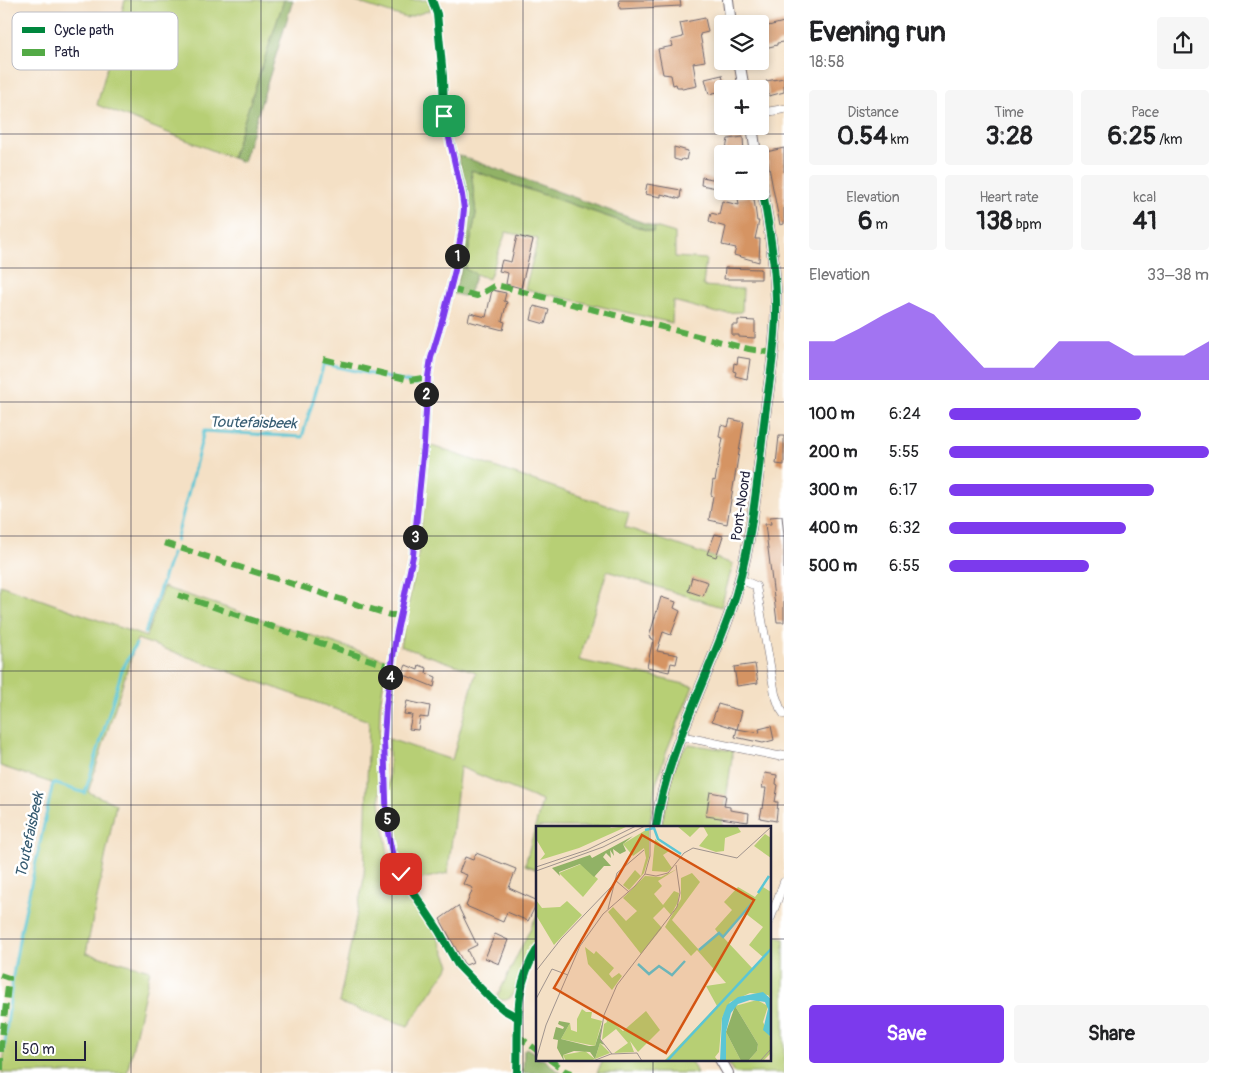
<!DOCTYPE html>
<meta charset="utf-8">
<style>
body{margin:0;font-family:Pangolin,sans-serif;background:#f6f6f6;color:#202124;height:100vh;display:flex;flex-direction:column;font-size:19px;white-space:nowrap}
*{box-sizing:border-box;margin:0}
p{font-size:16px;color:#757577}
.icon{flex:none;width:28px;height:28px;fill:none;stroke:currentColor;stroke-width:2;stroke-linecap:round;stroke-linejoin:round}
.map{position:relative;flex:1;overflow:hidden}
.side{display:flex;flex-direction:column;background:#fff;width:450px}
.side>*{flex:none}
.tools{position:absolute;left:714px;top:15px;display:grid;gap:10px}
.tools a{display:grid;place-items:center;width:55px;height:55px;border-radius:5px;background:#fff;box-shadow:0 2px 8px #0003;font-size:25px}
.scale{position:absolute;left:15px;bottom:12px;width:71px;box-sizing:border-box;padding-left:5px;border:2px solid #22223b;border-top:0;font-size:14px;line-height:18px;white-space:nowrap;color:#22223b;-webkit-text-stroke:4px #fff;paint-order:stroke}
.pin{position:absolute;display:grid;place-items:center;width:42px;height:42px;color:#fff;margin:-21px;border-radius:10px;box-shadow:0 2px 8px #0006}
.km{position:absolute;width:25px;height:25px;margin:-12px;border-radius:50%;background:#222;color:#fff;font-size:14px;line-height:25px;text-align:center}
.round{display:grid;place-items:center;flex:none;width:52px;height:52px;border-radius:5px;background:#f6f6f6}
.head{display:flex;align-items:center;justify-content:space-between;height:85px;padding:0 25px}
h1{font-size:28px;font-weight:800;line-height:38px}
.figures{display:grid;grid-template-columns:repeat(3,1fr);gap:8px;height:85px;padding:5px 25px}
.figures div{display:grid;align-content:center;border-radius:5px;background:#f6f6f6;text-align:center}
.figures b{font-size:25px;font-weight:800}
.figures small{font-size:14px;font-weight:400}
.figures p{font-size:14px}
.chart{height:140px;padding:10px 25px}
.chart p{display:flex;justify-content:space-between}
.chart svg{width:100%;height:90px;margin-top:5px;fill:#7c3aed;opacity:.7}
.primary-button{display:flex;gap:10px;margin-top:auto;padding:10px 25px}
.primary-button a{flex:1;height:58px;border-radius:5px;background:#7c3aed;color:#fff;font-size:20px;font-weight:800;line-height:58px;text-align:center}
.primary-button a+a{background:#f6f6f6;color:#202124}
ul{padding:0 25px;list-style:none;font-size:16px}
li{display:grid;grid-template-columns:80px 60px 1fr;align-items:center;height:38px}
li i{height:12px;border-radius:6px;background:#7c3aed}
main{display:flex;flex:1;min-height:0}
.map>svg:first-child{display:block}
</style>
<main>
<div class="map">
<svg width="784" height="1073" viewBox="0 0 784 1073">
<rect width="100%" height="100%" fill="#fff"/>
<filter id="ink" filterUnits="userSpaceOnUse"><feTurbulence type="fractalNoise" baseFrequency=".02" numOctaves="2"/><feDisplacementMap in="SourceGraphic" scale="10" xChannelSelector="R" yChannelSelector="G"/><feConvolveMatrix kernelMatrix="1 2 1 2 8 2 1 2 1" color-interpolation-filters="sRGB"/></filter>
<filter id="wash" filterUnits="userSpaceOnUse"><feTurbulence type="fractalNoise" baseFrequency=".0096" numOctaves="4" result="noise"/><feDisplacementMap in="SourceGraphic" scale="20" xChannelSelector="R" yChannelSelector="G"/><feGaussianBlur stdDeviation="1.12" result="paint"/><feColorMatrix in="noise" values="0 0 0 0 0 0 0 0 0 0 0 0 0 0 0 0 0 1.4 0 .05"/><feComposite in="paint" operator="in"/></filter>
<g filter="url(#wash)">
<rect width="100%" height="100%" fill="#f4e0c5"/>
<!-- green -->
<path fill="#b7cf74" stroke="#6c7858" d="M125,0H284L232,158L97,105Z
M350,0H428L431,10L406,18Z
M471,170L652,232L655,227L675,233V257L706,259L703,286L743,289L742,312L717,313L673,301L672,323L525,289L538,239L506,232L489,279L465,270L476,214Z
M429,445L627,512L629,513L625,527L733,564L721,607L607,571L579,660L693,686L667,750L656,784L649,827H538V870L525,865L542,801L460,767L448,873L413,881C406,869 399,857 395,843C386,810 390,773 389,739L452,760L476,672L400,646L418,557Z
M0,585L146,637L163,587L387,660L380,705L379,737L380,802L388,855L397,877L436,933L450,965L408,1026L339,1003L364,878L369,721L137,639L88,792L116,804L86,953L150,970L127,1073H2L13,975L20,935L52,783L0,766Z
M689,744L733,751L722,827H661L673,770L681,752Z
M538,913V939L528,953L514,992L510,998L506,1000H501L497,997Z
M770,934L784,939V1073H734L726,1059H770Z
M603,1059H690L697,1073H597Z"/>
<!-- forest -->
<path fill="#91b266" stroke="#5a6a50" d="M284,0H293L243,162L232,158Z
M458,155L655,227L653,232L471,170L476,214L465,269L476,274L469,294L463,296L454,294L461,270L468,211L465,187Z
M526,1048L538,1055V1059H543L561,1073H523L524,1050Z"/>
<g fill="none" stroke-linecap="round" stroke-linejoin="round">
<!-- stream -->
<path stroke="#5bc6d5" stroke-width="3" d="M176,541L204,431L302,437L324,364L417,384
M145,633L172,553
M4,1050L13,975L20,935L53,783L85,793L122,670L136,644"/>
</g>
<g id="blocks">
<!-- building -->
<path fill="#d59463" d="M619,0H680L681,6L620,9Z
M705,18L708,32L700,34L705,61L693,63L697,86L682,89V87H677L676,84L673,85L671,75L663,74L658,49L673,46L671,40L683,37L680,23Z
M784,22V42L777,43V45L765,48L762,36H760V28Z
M722,75L725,89H722V91L709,94L705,79Z
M784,78V92L769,96L766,81Z
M743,137L744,154H725L728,139Z
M674,147L688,151L686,160L682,159L681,161L674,159Z
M784,148V224L780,225L766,152Z
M702,177L722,181V189L701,185Z
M647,184L681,190L680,199L661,194V197L645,194Z
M751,196V199H754L757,221H759L755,239H760L759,262L734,255L736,248L722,245L726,227L711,223V222L709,221L711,213L719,215L722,201L739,205L738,198Z
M517,236L533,240L521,288L506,284L508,273L499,271L502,260L511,262Z
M725,268L761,269V279H724Z
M492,290L506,293L504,301L507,302L502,321L505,322L503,330L468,321L470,313L486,317Z
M534,306L549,310L545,324L531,320Z
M738,320L755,321V338L739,337V335H732V325H738Z
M738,357L750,359L747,379L735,376L736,372L733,371L734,363L737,364Z
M730,419L744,422L727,524L709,520L713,496L711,495L713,480L715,481L723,438L719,437L721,425L728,427Z
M779,436H784V465L776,464Z
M782,516L784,536V622H777L765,524H771L770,517Z
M715,534L723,536L716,557L707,554Z
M692,577L708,582L703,596L688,591Z
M661,597L676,602L674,608L680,611L671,635L663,632L657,651L678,655L676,664L671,663L669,672L647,667L653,639L649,637Z
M755,664L758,683L737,686L734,667Z
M406,665L418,670L419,665L427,668L426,673L436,677L434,687L402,674Z
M407,701L430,706L428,718L420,717L418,730L409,729L412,715L404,714Z
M718,704L742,711L737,729L712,721Z
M771,726L774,740L763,743L735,737L737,729L760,733L759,729Z
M765,773L777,775L776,784L778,785L775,802H778L776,821L760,818L762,808L763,809L766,788H762Z
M710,792L726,795L724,806L730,807V810L749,813L748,822L706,816Z
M476,853L516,869L509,888L538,901L528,921L507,912L503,922L466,906L473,888L463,884L467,875L459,872L465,857L473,860Z
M458,906L477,945L467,950L473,962L466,965L463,962L440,919Z
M495,934L508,940L499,964L485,958Z"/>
</g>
</g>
<g filter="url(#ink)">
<use href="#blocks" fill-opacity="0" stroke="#6c646b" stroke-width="1"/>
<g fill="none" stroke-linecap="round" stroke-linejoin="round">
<!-- street casing -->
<g stroke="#6c646b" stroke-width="9">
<path id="street" d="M432,0L437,14L443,77L444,116L463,195L464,209L462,228L455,270L443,318L431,358L428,377L424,445L413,556L396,636L386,706L384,738L387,828L392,852L401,874L439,931L458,965L490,998L504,1010L517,1017
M760,113L784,109
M740,579L756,586L775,694L780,708L784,714
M680,736L778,756L784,755
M770,920L784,882
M517,1073C519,1028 512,988 538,948"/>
</g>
<!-- secondary casing -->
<g stroke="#6c646b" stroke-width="12">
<path id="secondary" d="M728,0L731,24
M739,61L744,89
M752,126L756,154
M656,827C667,751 705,684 730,613C752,549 757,482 765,415C770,377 777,337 776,299C775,257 767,216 760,175
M720,1059L728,1073"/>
</g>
<!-- street -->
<use href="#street" stroke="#fff" stroke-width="8"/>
<!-- secondary -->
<use href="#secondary" stroke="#fff" stroke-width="10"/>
<!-- quiet -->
<path stroke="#53aa46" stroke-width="6" stroke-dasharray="12 6" stroke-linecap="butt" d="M450,289L477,296L496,285L749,349L773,353
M323,359L410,380L428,377
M164,543L390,615H401
M178,595L391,667
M0,975L9,978L1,1046V1073
M517,1035L538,1051
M549,1059L565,1071L572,1073"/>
<!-- cycleway casing -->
<g stroke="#fff" stroke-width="11">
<path id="cycleway" d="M432,0L437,14L443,77L444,116L463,195L464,209L462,228L455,270L443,318L431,358L428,377L424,445L413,556L396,636L386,706L384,738L387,828L392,852L401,874L439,931L458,965L490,998L504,1010L517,1017
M656,827C667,751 705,684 730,613C752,549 757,482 765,415C770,377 777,337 776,299C775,257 767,216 760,175
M517,1073C519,1028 512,988 538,948"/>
</g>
<!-- cycleway -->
<use href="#cycleway" stroke="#00873e" stroke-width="8"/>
</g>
</g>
<g fill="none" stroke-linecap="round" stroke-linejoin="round" filter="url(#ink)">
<!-- route casing -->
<g stroke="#fff" stroke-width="10">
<path id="route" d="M401,874L392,852L387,828L384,738L386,706L396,636L413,556L424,445L428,377L431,358L443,318L455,270L462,228L464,209L462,195L444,116"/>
</g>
<!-- route -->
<use href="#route" stroke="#7c3aed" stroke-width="6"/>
</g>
<!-- grid -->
<path fill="none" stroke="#22223b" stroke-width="1" stroke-opacity="0.55" d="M131,0V1073M261,0V1073M392,0V1073M523,0V1073M653,0V827M0,134H784M0,268H784M0,402H784M0,536H784M0,671H784M0,805H784M0,939H538M770,939H784M653,1059V1073"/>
<g text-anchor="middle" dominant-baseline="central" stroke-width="5" stroke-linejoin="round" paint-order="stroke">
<!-- street labels -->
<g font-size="14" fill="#22223b" stroke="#fff">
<text transform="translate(741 506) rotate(-82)">Pont-Noord</text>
</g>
<!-- water labels -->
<g font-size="15" font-style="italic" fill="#365b71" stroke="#fff">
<text transform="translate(253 423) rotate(1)">Toutefaisbeek</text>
<text transform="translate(30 835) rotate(-78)">Toutefaisbeek</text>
</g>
</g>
<!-- overview -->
<g transform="translate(536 826)">
<rect width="235" height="235" fill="#f4e0c5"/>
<path d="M0,0H76L74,2L92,0L43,22L4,34L9,28L0,13ZM141,0H165L154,11ZM167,0H201L205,6L189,12L188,25L180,26L163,20L172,9ZM113,2V31L108,47L93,64L87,59L99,44L105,50L110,32L108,22L97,30L87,18ZM229,8L235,12V32L218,20ZM119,13L133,25L127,29L136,42L131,46L116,45ZM45,38L62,53L47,71L23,47ZM141,43L122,55L126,60L118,68L127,79L138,65L143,67L142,76L135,89L128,81L117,92L126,102L105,128L72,86L77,81L90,95L101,85L87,72L109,50L125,51ZM156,47L164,56L136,94L163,124L182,107L179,103L196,84L188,76L202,61L219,71L227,61L235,66V173L232,169L214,167L194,176L186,192L183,226L179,231L182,235H128L181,180L170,160L190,157L161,124L155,130L129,101L145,73V52ZM219,72L209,87L227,101L213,119L228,132L217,143L187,111ZM0,74L6,82L24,81L31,75L46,89L18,119L0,89ZM49,121L58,128L60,125L78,142L73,148L76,152L83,147L86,150L76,164L52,138ZM221,174L232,180L227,196L235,213V227L227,235H212L221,225L222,218L199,180ZM46,183L50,186H56L55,192L66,195L59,220L25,213L34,197L35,204L41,206V193ZM110,185L124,204L102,226L94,215L98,226L78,227L92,217L80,203L66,214L68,198L71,196L69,190L87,205ZM190,206L205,235H190ZM64,217L74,227L54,235H30L27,229L49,225L59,233Z" fill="#b7cf74" fill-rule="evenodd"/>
<path d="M97,10L87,18L90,25L84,28L77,23L78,30L74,24L75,32L70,27L67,31L75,40H68L58,51L44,38L23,46L24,50L16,42L54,29L56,32ZM199,180L222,218L221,225L212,235H205L190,206ZM23,195L34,197L25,213L53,220H59L67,195L64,212L68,219L64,217L59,233L54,226L38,225L27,229L28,235L21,222L22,214L17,213L20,201L27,203L28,201L22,198Z" fill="#91b266"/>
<path d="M227,166L235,173V211L227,204L232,183L229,176L214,174L202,178L195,187L190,206V235H184L186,192L191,179L202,171Z" fill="#5bc6d5"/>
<path fill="none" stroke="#5bc6d5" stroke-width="2.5" d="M109,4L118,2L122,13L145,28M222,67L233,50M163,124L183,107L187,111L216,77M102,138L113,148L123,140L136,149L149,135M131,235L235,123"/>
<path fill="none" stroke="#a0948e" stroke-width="1" d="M0,41L51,24L100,0M0,45L67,21L109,0M109,48L120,50L132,47L148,27L157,22L201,32L235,1M79,54L93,66M72,83L81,47L108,24M0,145L25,113L76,60M0,173L16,143L32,149M76,228L64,213L68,189L81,159L141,81L144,67L140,39M0,234L10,199L44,120L67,88L99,60L109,48L114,30V0M57,235L75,228L101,227L106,235M224,235L235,223"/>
<path fill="#d45411" fill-opacity="0.15" stroke="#d45411" stroke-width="2.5" d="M106,9L218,74L130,227L18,162Z"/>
<rect width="235" height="235" fill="none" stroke="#22223b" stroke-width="2.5"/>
</g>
<!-- legend -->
<rect x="12" y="12" width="166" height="58" rx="8" fill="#fff" stroke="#bdbdc4" stroke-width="1"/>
<rect x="22" y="27" width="23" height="6" fill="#00873e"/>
<rect x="22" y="49" width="23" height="7" fill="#53aa46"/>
<g font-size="14" fill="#22223b">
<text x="54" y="35">Cycle path</text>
<text x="54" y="57">Path</text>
</g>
</svg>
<div class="tools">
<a><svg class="icon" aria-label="layers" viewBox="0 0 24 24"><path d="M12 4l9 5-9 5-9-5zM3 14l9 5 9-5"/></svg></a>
<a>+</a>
<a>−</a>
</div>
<div class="scale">50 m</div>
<div class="pin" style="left:444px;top:116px;background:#1e9e55"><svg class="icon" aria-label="arrive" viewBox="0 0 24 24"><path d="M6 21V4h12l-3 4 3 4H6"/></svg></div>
<div class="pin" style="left:401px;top:874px;background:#d93025"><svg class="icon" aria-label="check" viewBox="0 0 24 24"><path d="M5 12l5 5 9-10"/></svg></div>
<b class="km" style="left:457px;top:256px">1</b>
<b class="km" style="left:426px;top:394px">2</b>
<b class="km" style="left:415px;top:537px">3</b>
<b class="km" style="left:390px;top:677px">4</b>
<b class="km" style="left:387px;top:819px">5</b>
</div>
<section class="side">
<div class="head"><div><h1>Evening run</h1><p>18:58</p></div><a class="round"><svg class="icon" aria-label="share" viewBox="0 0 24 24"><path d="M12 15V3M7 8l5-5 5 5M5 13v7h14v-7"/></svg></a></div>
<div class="figures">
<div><p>Distance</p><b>0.54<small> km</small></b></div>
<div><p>Time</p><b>3:28</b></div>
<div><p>Pace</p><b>6:25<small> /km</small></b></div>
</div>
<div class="figures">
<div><p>Elevation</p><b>6<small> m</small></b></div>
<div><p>Heart rate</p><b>138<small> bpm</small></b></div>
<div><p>kcal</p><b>41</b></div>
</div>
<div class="chart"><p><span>Elevation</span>33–38 m</p>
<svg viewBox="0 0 160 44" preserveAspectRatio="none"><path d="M0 44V25L10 25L20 19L30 12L40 6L50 12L60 25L70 38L80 38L90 38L100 25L110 25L120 25L130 32L140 32L150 32L160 25V44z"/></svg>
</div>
<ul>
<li><b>100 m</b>6:24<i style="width:74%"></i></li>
<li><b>200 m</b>5:55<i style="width:100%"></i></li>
<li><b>300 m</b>6:17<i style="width:79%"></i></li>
<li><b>400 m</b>6:32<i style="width:68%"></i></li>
<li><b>500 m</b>6:55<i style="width:54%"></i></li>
</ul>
<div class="primary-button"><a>Save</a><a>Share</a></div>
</section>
</main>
